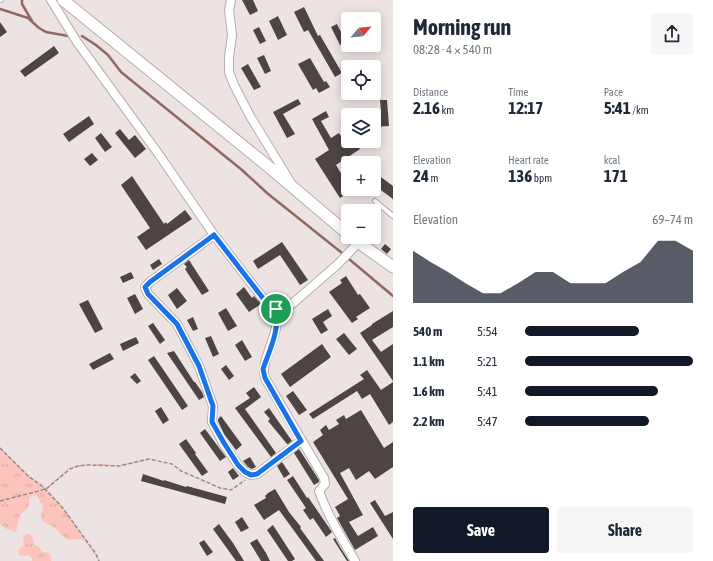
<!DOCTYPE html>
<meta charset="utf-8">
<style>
body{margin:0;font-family:"Asap Condensed",sans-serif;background:#f6f6f7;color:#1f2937;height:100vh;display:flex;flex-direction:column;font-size:15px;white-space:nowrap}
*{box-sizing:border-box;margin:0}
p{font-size:13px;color:#747a83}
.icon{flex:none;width:22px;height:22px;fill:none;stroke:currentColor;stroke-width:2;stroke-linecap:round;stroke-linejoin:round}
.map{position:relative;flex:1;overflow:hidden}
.details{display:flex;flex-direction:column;background:#fff;width:320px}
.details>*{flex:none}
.needle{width:26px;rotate:63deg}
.controls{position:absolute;left:341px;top:12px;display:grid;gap:8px}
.controls a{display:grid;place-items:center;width:40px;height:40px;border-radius:4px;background:#fff;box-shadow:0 2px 10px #0003;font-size:20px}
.pin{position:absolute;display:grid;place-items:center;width:34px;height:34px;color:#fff;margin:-17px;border:2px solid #fff;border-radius:50%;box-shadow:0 1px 4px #0007}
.round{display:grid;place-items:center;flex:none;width:42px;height:42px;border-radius:4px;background:#f6f6f7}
.overview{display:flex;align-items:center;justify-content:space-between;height:68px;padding:0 20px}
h1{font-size:22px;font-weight:700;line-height:30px}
.metrics{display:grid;grid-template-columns:repeat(3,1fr);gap:6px;height:68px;padding:4px 20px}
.metrics div{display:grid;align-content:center}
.metrics b{font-size:17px;font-weight:700}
.metrics small{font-size:11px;font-weight:400}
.metrics p{font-size:11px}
.chart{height:112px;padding:8px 20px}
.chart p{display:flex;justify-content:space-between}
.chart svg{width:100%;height:72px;margin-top:4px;fill:#111827;opacity:.7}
.primary-button{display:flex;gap:8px;margin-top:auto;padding:8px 20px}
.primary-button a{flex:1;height:46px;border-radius:4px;background:#111827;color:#fff;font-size:16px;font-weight:700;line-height:46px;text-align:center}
.primary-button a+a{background:#f6f6f7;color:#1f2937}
ul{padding:0 20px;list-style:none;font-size:13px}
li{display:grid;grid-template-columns:64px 48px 1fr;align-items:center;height:30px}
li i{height:10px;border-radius:5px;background:#111827}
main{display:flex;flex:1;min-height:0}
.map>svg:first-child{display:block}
</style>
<main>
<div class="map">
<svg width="393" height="561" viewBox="0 0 393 561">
<defs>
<pattern id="grass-tufts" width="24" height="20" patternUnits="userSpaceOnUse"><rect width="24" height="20" fill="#fcc4ba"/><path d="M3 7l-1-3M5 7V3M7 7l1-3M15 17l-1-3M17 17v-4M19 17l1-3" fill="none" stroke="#d9a9a0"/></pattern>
</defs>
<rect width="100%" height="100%" fill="#ece3e2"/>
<!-- grass -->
<path fill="url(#grass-tufts)" d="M0,447L29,475L46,488L69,468L78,465L100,464L119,465L148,459L149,460L119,466L88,465L78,467L70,469L47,489L62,506L96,554L100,561H99L84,540L80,539L68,540C60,534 53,524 43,522L41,516L43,507L37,495L31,496L29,499V506L20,515L16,532L7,529L0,524Z
M27,534H30L33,538L34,545L39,547L42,552L49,553L51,557V561H32V559L29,555L24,556L20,555L18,550L24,545L23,537Z"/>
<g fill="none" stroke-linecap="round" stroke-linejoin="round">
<!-- stream -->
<path stroke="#926862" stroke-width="2.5" d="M22,0V4L32,21
M0,9L28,18L39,28L46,32L68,36
M82,36L96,45L108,55L121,72L242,170L267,193L342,253
M349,259L393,296"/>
</g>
<!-- building -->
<path fill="#4c4544" d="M242,0H253L258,11L250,15Z
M304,7L318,36L320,35L342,73L335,77L308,30L304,32L294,12Z
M278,16L287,35L278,40L269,21Z
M0,22L7,32L0,37Z
M337,24L346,42L340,45L331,27Z
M259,27L266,41L260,44L253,30Z
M54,46L59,53L25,77L20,71Z
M264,55L271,71L265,74L257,58Z
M310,58L324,82L326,81L330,87L319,93L316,88L313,90L298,64Z
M248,64L261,87L254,90L241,68Z
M298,99L301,104L283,114L295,134L287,138L273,112Z
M380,100H387L389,126L374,127V113L381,112Z
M326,111L329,117L321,121L331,138L339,133L344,141H355L360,149L336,165L348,185V193L340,198L315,159L329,150L312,119Z
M89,116L94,124L69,142L63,134Z
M120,129L129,140L135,135L146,149L135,158L115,133Z
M101,133L112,147L105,152L95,138Z
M92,153L98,160L90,166L84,159Z
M374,172L393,186V199L374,185Z
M132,176L164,224L166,222L167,224L185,210L192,219L146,250L137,237L150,228L121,185Z
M282,242L308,280L300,285L280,255L258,269L253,261Z
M385,244L391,249L387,254L381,249Z
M159,259L162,264L153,270L150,265Z
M189,260L209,291L202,295L185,269L187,267L184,264Z
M131,272L134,278L123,283L120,277Z
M346,276L358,295L360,294L370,308L356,317L358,319L352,323L329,292L342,283L340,280Z
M244,287L252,298L254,296L261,304L249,312L236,294Z
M177,288L187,301L177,309L168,295Z
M135,294L143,309L135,314L127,298Z
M88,300L103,329L95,333L79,304Z
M226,308L237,326L228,331L218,313Z
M328,309L332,316L323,322L328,330L321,334L312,319Z
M393,311V327L372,340L381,352L393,344V381L360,333L372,325V324Z
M193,317L198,329L193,331L187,320Z
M153,323L165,340L160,344L148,326Z
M344,333L357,349L349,355L336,339Z
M211,336L219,354L213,357L205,338Z
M136,337L139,343L123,351L120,344Z
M242,340L252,357L245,361L235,345Z
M322,344L331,357L290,387L281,374Z
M174,351L194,382H195L202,392L204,397L199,400L167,353Z
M110,353L114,359L93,370L89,364Z
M154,356L188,406L182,410L148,360Z
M226,365L234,376L229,380L221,369Z
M367,370L381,390L393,382V422L389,425L370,394L362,399L357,391L313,419L309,414L364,379L360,375Z
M135,373L141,381L137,384L130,377Z
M254,387L261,397L245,409L276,453L271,457L235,408L250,398L246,393Z
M293,391L307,410L299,415L286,396Z
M161,407L169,420L163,424L155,411Z
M269,408L292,441L288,444H287L268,421L270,419L264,412Z
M361,410L384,448L393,442V467L375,479L369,471L356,480L349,468L340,473L363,515L349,522L358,536L373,527L378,536L355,550L337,518L340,516L335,507L348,499L313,442L323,435L320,430L326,425L329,430L339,424L336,420L344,415L346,419Z
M221,416L242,445L236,450L224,434L218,421V419Z
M205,429L226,457L220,461L200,433Z
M186,439L196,453L195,454L208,472L202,476L179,444Z
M299,449L319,480V482L314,485L294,453Z
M250,457L256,467L252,469L248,467L243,461Z
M282,462L290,474L284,478L277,466Z
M233,468L239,476L233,480L228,472Z
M143,474L164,481V480L186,487L187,486L227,497L225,504L141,481Z
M293,476L307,498L308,497L332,532L326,537L313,518L310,520L303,510L306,508L287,480Z
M275,489L289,512L301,527L300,528L324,561H316L279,510L264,520L254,505L266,498L265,496L268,493Z
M375,500L385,516L393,512V539L370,503Z
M242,517L249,528L241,532L235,522Z
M219,524L233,543L244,561H236L213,529Z
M273,525L295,559L292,561H288L267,530Z
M335,538L340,547L349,561H347L333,539Z
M257,539L266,553L270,561H261L250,543Z
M204,540L213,552L207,556L199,543Z"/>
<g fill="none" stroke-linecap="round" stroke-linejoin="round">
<!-- service casing -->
<g stroke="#b6aeac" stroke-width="6">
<path id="service" d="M0,0H1
M375,201L393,216"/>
</g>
<!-- minor casing -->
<g stroke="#b6aeac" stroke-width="10">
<path id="minor" d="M51,0L77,42L160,156L214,235L262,297L269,304L276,309L292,304L338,264L358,243
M231,0L229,10L232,35L229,57V72L234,85L250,116L291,183
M214,235L150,282L145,287L148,294L177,324L199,366L213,406L212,422L223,443L238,465L245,472L251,475L257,474L301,441
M276,309C282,334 259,359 265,378L324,478L325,484L319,491C328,516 342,539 355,561"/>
</g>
<!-- tertiary casing -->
<g stroke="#b6aeac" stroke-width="13">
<path id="tertiary" d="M63,0L269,167L348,234
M351,237L393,267"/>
</g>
<!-- path -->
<path stroke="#938c8c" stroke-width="1.5" stroke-dasharray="4 2" stroke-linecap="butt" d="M0,448L28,476L42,486L62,507L96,554L99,561
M0,501L46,489L70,469L78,466L88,465L119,466L149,459L172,464L181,471L202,480L220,488L231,490L245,480"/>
<!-- service -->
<use href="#service" stroke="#fff" stroke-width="4"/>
<!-- minor -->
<use href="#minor" stroke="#fff" stroke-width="8"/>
<!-- tertiary -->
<use href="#tertiary" stroke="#fff" stroke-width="11"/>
</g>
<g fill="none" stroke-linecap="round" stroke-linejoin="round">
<!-- route casing -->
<g stroke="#fff" stroke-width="8">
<path id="route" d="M214,235L262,297L269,304L276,309C280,329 270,349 263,369L265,378L301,441L257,474L251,475L245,472L238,465L224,443L212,422L213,406L199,366L177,324L148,294L145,287L150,282Z"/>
</g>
<!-- route -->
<use href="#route" stroke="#1a73e8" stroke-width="5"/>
</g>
</svg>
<div class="controls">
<a><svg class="needle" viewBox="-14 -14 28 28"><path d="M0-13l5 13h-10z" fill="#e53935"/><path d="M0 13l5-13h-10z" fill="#747a83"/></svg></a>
<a><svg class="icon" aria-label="locate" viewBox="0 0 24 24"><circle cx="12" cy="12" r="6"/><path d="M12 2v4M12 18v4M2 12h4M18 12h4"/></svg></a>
<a><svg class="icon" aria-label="layers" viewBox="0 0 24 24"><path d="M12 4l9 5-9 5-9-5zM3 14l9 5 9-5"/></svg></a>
<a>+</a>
<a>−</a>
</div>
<div class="pin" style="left:276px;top:309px;background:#1e9e55"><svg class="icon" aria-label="arrive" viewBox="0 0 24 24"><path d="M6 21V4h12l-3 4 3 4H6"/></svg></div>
</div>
<section class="details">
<div class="overview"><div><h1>Morning run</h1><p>08:28 · 4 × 540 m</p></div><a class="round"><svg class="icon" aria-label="share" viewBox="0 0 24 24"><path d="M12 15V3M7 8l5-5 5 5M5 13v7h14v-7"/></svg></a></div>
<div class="metrics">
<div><p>Distance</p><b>2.16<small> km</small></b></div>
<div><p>Time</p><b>12:17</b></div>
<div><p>Pace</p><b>5:41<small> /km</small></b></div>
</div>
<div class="metrics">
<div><p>Elevation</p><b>24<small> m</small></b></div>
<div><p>Heart rate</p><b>136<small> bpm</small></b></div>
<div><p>kcal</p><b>171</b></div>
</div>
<div class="chart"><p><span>Elevation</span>69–74 m</p>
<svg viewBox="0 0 160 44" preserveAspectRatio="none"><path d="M0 44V12L10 19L20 25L30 32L40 38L50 38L60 32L70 25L80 25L90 32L100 32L110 32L120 25L130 19L140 6L150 6L160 12V44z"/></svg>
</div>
<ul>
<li><b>540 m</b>5:54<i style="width:68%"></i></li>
<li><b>1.1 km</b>5:21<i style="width:100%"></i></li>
<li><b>1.6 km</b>5:41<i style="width:79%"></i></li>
<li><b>2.2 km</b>5:47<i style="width:74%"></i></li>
</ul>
<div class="primary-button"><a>Save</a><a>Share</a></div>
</section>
</main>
